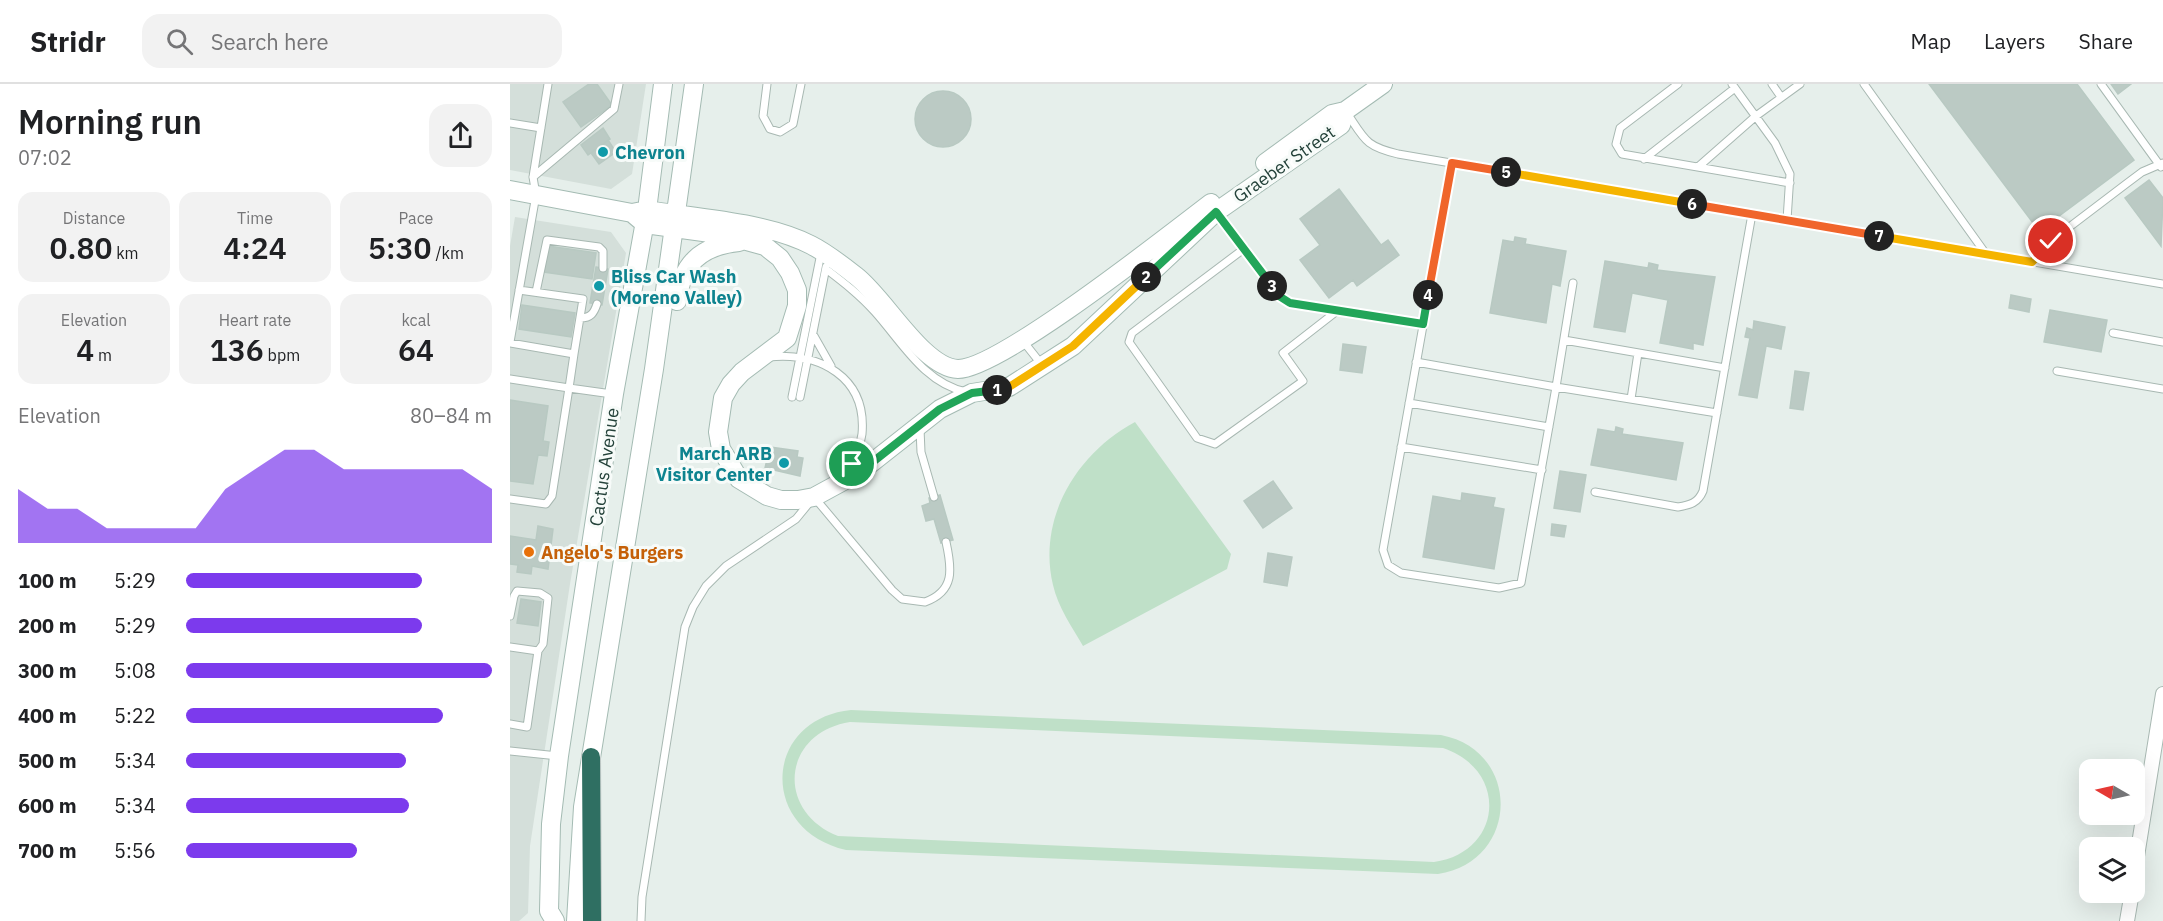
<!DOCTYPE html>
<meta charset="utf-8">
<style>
body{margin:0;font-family:"IBM Plex Sans",sans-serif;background:#f2f2f2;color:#202124;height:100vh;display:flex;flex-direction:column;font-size:22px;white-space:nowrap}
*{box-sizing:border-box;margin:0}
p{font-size:20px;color:#757577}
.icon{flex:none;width:33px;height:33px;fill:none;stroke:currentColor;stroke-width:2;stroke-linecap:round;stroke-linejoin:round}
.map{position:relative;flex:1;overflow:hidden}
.details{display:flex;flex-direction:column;background:#fff;width:510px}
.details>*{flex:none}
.needle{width:39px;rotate:279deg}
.tools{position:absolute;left:1569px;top:675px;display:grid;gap:12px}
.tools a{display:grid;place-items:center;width:66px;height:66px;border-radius:12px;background:#fff;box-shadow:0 6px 24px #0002;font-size:30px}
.pin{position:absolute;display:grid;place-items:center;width:51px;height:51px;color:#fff;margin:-26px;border:3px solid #fff;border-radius:50%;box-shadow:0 2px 6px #0007}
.km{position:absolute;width:30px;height:30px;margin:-15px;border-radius:50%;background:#222;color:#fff;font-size:16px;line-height:30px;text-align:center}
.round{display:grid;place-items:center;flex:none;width:63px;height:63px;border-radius:18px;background:#f2f2f2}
.summary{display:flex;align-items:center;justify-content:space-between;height:102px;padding:0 18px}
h1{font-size:33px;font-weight:600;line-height:45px}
.metrics{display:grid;grid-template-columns:repeat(3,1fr);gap:9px;height:102px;padding:6px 18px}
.metrics div{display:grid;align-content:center;border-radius:15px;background:#f2f2f2;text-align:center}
.metrics b{font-size:30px;font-weight:600}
.metrics small{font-size:16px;font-weight:400}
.metrics p{font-size:16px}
.chart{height:168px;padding:12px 18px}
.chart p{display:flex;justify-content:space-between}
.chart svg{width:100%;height:108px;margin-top:6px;fill:#7c3aed;opacity:.7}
ul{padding:0 18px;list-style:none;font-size:20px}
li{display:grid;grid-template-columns:96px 72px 1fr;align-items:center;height:45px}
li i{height:15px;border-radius:8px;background:#7c3aed}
header{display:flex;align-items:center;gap:36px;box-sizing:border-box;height:84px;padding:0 30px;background:#fff;border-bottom:2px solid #e0e0e0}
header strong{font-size:28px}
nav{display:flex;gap:33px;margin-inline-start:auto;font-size:21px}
.search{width:420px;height:54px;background:#f2f2f2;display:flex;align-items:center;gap:15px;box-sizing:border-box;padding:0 21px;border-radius:18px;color:#757577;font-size:22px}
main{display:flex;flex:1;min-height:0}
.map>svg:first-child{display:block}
</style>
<header>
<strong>Stridr</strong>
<div class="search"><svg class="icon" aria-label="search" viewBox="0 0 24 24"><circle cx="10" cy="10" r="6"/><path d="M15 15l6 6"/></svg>Search here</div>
<nav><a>Map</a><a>Layers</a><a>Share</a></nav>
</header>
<main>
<section class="details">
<div class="summary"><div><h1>Morning run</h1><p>07:02</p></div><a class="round"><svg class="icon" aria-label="share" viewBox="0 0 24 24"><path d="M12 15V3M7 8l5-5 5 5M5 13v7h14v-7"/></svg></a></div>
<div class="metrics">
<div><p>Distance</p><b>0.80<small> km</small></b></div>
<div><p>Time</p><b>4:24</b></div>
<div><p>Pace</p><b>5:30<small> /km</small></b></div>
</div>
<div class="metrics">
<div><p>Elevation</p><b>4<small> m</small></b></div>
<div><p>Heart rate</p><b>136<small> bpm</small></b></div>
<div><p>kcal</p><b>64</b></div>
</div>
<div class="chart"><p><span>Elevation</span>80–84 m</p>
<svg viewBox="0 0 160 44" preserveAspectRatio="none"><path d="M0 44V22L10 30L20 30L30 38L40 38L50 38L60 38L70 22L80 14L90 6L100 6L110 14L120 14L130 14L140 14L150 14L160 22V44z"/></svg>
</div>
<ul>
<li><b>100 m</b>5:29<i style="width:77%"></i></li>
<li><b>200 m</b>5:29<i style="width:77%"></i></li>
<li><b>300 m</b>5:08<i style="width:100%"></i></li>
<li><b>400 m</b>5:22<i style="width:84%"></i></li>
<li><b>500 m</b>5:34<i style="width:72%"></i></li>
<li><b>600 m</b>5:34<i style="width:73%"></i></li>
<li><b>700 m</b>5:56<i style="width:56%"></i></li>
</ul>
</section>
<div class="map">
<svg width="1653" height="837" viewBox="0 0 1653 837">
<rect width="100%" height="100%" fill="#e6efeb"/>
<!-- built -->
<path fill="#d4dfda" d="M0,0H136L122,90L101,105L0,86Z
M5,133L101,148L116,169L60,500L20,762L18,829L9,837H0V162Z"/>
<!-- green -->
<path fill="#bfe0c8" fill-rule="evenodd" d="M625,338L721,470L717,485L573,562C562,543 548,523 543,501C527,434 567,369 625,338Z
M341,626L931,651C1013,667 1009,778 928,790L336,766C248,746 253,635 341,626ZM340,638L933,664C999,686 993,768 924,778L328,752C265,727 272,649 340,638Z"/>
<!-- building -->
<path fill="#bbcac4" stroke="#b8c9c2" stroke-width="1.5" d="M79,0H87L102,21L71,43L53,18Z
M1419,0H1567L1624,76L1529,147Z
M1601,0H1621L1608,10Z
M405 35a28 28 0 1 1 56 0a28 28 0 1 1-56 0Z
M93,44L100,55L78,71L71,61Z
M98,56L106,68L89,80L81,69Z
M1639,96L1653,114L1651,162L1615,114Z
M829,105L871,161L878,156L889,171L847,202L843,196L819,214L790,176L810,161L790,135Z
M1005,153L1016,155L1015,160L1056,167L1050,202L1042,200L1036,239L980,229L993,156L1004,158Z
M38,162L86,169L82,195L34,188Z
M1095,177L1138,184L1139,179L1148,181L1147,186L1205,193L1193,261L1183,259V265L1150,259L1158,216L1122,209L1115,248L1084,243Z
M86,183L98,185L92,221L80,219Z
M1501,211L1521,215L1519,228L1499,224Z
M12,221L65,229L61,253L9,245Z
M1540,226L1597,236L1591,268L1534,258Z
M1244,237L1275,243L1271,265L1256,262L1247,314L1229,311L1240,254L1235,253L1237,244L1243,246Z
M833,260L856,263L852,289L830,286Z
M1285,287L1299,289L1293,326L1280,324Z
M0,316L38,322L33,357L39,358L37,372L28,371L23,400L0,397Z
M1106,343L1113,345L1112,350L1173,359L1166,396L1081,381L1088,345L1105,348Z
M260,363L288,367L287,373L293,374L290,392L255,384Z
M1050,387L1076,391L1070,428L1044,424Z
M763,397L782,424L753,444L734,417Z
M952,409L985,414L983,423L994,425L984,485L913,473L923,412L951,417Z
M430,411L443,456L431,459L424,435L416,437L412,422L420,419L419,414Z
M1042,440L1056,442L1054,453L1041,451Z
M28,442L43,445L38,485L22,482L21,490L7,488L8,481L0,480V452L26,456Z
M758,469L782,473L777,502L754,498Z
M11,515L31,518L28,542L7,539Z"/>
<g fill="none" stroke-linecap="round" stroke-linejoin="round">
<!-- lane casing -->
<g stroke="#a8b8b2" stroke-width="9">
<path id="lane" d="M257,0L253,32L260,45L270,48L283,40L291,0
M1168,0L1110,44L1106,60L1112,70L1280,99
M1222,0L1265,59L1280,90L1277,136
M1262,0L1271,13
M1354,0L1476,170
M1591,0L1651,83
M837,29C855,56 855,62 888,70L1653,200
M0,39L31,44
M1134,75L1225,4
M942,79L873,466L878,481L891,489L989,504L1011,499L1046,303L1207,329
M1188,83L1246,32L1290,0
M23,93L104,25L109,0
M706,128L769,212L780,219L913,240
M735,164L622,249L619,258L687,354L705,360L793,297L773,269L827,227
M1522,178L1541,157L1616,100L1632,88L1653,79
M316,185C333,198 350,211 365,228C392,258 414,299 456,308
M26,208L37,156L89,163L93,167V184
M70,234C81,234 84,229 87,220
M1603,249L1653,258
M304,252L321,282
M1054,256L1215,284
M513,257L532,281
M0,258L26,111L23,93L38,0
M0,259L64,270L73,215L9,206
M259,273C310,268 357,293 352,350C350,364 343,377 338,390
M906,278L1046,303L1063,199
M1547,287L1653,305
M0,295L59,304L64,270
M282,313L311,169
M290,313L316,183
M1121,315L1128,269
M899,319L1039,343
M410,345L411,368L424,413
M891,363L1032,386
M1085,408L1168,423C1180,421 1188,419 1193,407L1242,130
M0,415L36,420L42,412L59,304L102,310
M0,532L4,512L7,507L30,509L38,514L33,560L28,567
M0,563L28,567L17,643L0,640
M0,667L48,672
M131,837L132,813L175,543L183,523L196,502L216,482L286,435L304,413L382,506L392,515L415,518C445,507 442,485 436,458"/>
</g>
<!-- street casing -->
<g stroke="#a8b8b2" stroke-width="16">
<path id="street" d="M1624,791L1653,610
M1617,837L1622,808"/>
</g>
<!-- secondary casing -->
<g stroke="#a4bbb3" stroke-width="20">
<path id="secondary" d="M755,79L822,30L835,27L873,0
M0,106L122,129L137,126C187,134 257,138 301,161C317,169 332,181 346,192C374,213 413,284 448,285C490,285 660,150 701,119
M122,129L135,140L215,151L255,162L270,174L280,189L287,206V222L277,254L232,288L221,300L213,314L208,348L211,365L229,395L257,412L271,416H288L304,413L350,388L430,325L462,309L499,303L563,262L706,128L831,41L835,27
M167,217C172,180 190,162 229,158
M45,837L39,827L41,740L49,672L104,310L137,126L153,0
M66,837L73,723L144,285L184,0"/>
</g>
<!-- highway casing -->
<g stroke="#c2cac8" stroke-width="20">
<path id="highway" d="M81,673L82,837"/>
</g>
<!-- lane -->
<use href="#lane" stroke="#fff" stroke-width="7"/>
<!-- street -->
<use href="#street" stroke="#fff" stroke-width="14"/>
<!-- secondary -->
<use href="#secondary" stroke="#fff" stroke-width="18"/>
<!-- highway -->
<use href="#highway" stroke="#2f6f62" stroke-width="18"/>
</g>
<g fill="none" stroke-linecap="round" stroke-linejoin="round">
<!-- split-1 casing -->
<g stroke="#fff" stroke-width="12">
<path id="split-1" d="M342,380L337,393L350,388L430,325L462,309L487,306"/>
</g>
<!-- split-2 casing -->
<g stroke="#fff" stroke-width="12">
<path id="split-2" d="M487,306L499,303L563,262L636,193"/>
</g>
<!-- split-3 casing -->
<g stroke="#fff" stroke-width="12">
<path id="split-3" d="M636,193L706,128L762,202"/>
</g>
<!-- split-4 casing -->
<g stroke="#fff" stroke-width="12">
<path id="split-4" d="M762,202L769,212L780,219L913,240L918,211"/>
</g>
<!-- split-5 casing -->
<g stroke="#fff" stroke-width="12">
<path id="split-5" d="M918,211L942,79L996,88"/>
</g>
<!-- split-6 casing -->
<g stroke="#fff" stroke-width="12">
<path id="split-6" d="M996,88L1182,120"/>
</g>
<!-- split-7 casing -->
<g stroke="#fff" stroke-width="12">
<path id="split-7" d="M1182,120L1369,152"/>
</g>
<!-- split-8 casing -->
<g stroke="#fff" stroke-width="12">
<path id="split-8" d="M1369,152L1522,178L1541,157"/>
</g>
<!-- split-1 -->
<use href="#split-1" stroke="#22a559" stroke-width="8"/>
<!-- split-2 -->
<use href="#split-2" stroke="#f5b400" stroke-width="8"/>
<!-- split-3 -->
<use href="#split-3" stroke="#22a559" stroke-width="8"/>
<!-- split-4 -->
<use href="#split-4" stroke="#22a559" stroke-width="8"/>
<!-- split-5 -->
<use href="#split-5" stroke="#f0652b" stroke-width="8"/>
<!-- split-6 -->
<use href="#split-6" stroke="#f5b400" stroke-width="8"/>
<!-- split-7 -->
<use href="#split-7" stroke="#f0652b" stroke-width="8"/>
<!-- split-8 -->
<use href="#split-8" stroke="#f5b400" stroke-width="8"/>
</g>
<!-- markers -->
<g fill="#0f9aa8" stroke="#f7fbf9" stroke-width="2">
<circle cx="93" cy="68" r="6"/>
<circle cx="89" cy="202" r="6"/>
<circle cx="274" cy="379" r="6"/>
</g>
<circle fill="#e8710a" stroke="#f7fbf9" stroke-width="2" cx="19" cy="468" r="6"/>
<g text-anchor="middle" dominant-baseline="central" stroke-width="6" stroke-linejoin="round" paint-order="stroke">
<!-- culture labels -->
<g font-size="18" font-weight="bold" fill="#0d838f" stroke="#f7fbf9" text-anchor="start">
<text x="105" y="68">Chevron</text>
<text x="101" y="192">Bliss Car Wash<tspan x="101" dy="21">(Moreno Valley)</tspan></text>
<text x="262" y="369" text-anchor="end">March ARB<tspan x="262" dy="21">Visitor Center</tspan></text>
</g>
<!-- street labels -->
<g font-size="18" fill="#24423a" stroke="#f7fbf9">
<text transform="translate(774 80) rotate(-35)">Graeber Street</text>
<text transform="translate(94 383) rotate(-82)">Cactus Avenue</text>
</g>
<!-- food labels -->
<g font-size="18" font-weight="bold" fill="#c56008" stroke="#f7fbf9" text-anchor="start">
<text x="31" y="468">Angelo's Burgers</text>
</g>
</g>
</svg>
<div class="tools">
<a><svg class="needle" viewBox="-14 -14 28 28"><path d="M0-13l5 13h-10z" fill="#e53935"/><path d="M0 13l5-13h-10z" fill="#757577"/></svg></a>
<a><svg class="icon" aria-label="layers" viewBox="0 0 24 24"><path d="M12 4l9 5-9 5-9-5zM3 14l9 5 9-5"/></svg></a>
</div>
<div class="pin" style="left:342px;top:380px;background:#1e9e55"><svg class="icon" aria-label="arrive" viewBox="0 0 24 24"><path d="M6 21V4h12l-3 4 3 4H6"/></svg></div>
<div class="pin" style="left:1541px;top:157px;background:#d93025"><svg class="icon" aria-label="check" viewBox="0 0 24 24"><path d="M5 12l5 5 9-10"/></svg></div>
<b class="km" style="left:487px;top:306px">1</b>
<b class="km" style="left:636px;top:193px">2</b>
<b class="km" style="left:762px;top:202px">3</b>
<b class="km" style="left:918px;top:211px">4</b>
<b class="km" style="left:996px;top:88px">5</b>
<b class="km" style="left:1182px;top:120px">6</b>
<b class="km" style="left:1369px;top:152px">7</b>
</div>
</main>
